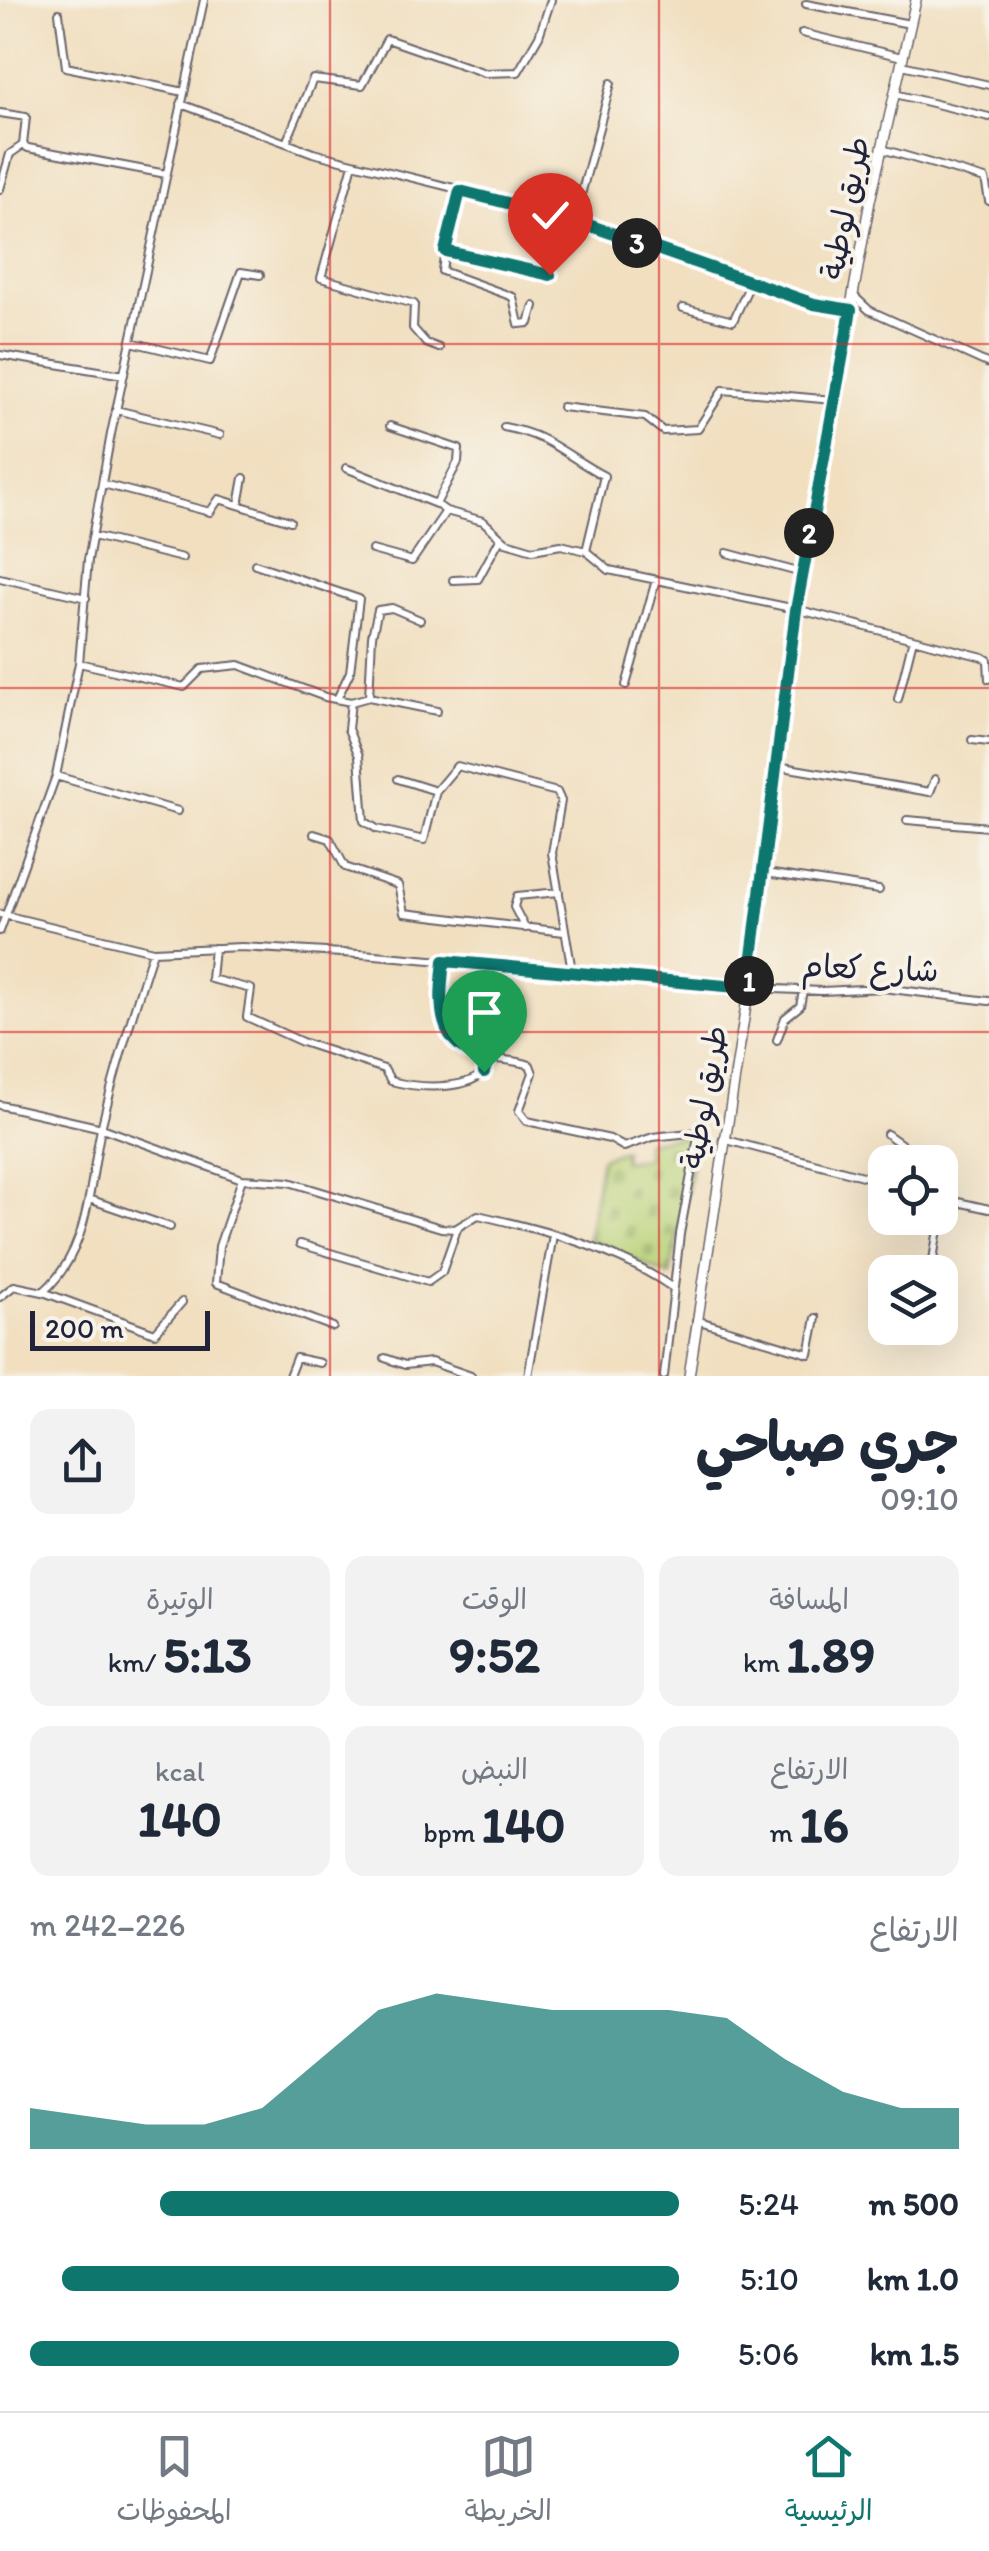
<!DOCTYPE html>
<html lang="ar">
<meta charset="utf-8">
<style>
body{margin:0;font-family:Itim,"Playpen Sans Arabic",sans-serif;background:#f2f2f3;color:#1f2937;direction:rtl;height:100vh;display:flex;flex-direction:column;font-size:38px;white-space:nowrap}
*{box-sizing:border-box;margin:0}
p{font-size:32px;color:#747a83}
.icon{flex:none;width:55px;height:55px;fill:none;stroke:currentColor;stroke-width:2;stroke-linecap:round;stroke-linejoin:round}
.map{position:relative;height:1376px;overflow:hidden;direction:ltr}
.details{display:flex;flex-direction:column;background:#fff;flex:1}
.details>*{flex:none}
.controls{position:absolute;left:868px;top:1145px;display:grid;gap:20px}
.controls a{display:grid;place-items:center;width:90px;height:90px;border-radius:20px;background:#fff;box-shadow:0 10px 40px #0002;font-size:50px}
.scale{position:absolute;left:30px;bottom:25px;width:180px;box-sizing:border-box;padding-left:10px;border:5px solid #22223b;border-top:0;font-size:28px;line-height:35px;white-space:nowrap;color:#22223b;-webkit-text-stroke:8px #f7f3e8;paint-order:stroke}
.pin{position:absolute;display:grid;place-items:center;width:85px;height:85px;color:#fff;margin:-102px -42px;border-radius:50% 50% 50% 0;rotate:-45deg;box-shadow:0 0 10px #0007}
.pin .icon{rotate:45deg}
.km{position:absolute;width:50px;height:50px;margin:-25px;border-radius:50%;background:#222;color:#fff;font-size:28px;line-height:50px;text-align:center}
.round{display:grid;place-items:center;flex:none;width:105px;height:105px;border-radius:20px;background:#f2f2f3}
.summary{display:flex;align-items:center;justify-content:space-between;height:170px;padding:0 30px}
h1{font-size:55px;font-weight:700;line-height:75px}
.stats{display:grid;grid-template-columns:repeat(3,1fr);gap:15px;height:170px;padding:10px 30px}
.stats div{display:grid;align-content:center;border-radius:20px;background:#f2f2f3;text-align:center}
.stats b{font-size:50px;font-weight:700}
.stats small{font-size:28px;font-weight:400}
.stats p{font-size:28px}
.chart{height:280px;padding:20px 30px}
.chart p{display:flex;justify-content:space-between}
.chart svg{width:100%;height:180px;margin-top:10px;fill:#0f766e;opacity:.7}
ul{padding:0 30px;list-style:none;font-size:32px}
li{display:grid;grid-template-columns:160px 120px 1fr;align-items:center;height:75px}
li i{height:25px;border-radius:12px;background:#0f766e}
.tab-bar{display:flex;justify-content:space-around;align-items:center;height:140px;border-top:2px solid #e0e1e3;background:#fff;font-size:28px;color:#747a83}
.tab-bar a{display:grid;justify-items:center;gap:5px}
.tab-bar .active{color:#0f766e}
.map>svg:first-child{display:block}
</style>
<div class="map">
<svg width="989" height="1376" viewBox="0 0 989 1376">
<defs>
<pattern id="cemetery-stones" width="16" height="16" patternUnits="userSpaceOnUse" patternTransform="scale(2.5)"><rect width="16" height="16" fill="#b9d278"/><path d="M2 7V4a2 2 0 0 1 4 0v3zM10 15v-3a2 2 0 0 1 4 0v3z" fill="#9fb469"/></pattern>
</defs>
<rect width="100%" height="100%" fill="#f7f3e8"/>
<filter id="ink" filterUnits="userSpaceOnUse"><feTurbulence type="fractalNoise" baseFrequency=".01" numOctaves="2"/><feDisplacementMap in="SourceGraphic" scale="20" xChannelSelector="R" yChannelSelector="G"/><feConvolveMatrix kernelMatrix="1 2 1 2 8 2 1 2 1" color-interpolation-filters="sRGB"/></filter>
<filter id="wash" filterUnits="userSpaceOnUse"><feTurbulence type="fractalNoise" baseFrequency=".0048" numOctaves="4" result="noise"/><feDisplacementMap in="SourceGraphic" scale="40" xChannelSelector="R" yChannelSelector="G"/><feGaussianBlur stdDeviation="2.25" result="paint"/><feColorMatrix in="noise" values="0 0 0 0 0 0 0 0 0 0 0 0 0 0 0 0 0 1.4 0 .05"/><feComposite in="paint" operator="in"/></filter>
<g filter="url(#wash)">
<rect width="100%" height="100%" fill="#f1dfc0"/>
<!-- cemetery -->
<path fill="url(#cemetery-stones)" stroke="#6e7a5a" stroke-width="2.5" d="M698,1133L670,1276L588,1239L601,1158L624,1150L623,1161L647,1158L645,1142Z"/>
</g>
<g filter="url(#ink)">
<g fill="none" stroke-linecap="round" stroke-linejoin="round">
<!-- minor casing -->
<g stroke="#6a646a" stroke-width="10">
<path id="minor" d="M806,4L910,24
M59,13L66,67L184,92
M802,33L902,57
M902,65L989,85
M895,94L989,117
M181,104L313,153L542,210L814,304L850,310
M0,113L26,117L23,145L28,148L166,174
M286,143L313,79L362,85L387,39L485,73L518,72L539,36L551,0
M882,149L985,179L989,201
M353,164L321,278L414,304L413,328L426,343L439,348
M0,189L10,154L23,145
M460,191L445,251L550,275
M574,221L611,83
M445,251L442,271L513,297L519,324L529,323L534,306
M854,296L869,310L989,364
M683,308L733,321L751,282
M131,342L210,361L241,272L260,275
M0,355L124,375
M562,407L645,417L663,431L698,429L723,390L833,400
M116,410L220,435
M390,426L459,449L458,462L436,504L446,511
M504,427C552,436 564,455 604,476L586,551
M346,468L436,504
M103,484L210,512L219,499L290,521
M239,505L244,478
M93,536L182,558
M372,550L412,561L446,511L483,521L506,542L533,550L561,545L586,551L609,570L796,609L983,657L988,660L989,679
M727,553L802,573
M255,564L359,599L350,672L337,699
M0,578L86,598
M453,580L478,579L500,539
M79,663L184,687L202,669L239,665L325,697L351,702L369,697L437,711
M626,685L656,580
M369,697L372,636L378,610L392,608L420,620
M898,699L913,639
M351,702L348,729L359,756L364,821L377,829L424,840L436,791
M972,740L989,742
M777,766L930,792L935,779
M56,776L178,811
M398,779L436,791L457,766L557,792L561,801L552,853L572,971
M907,820L989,827
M314,834L330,839L345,867L398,885L404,913L564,932
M766,873L879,890
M0,914L153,951L241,947L375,955L731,987L822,991L883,988L989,1001
M525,928L514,907L517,896L559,892
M0,931L56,776L79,663L88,560L111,434L204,0
M214,948L211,979L251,989L247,1017L302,1042L384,1069L391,1081C417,1088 464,1091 484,1072L488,1058
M444,961C439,1002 434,1045 484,1057C499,1060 515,1060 530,1065L533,1073L519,1111L527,1121L610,1139L624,1147L653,1137L699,1132L680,1234L664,1376
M777,1040L785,1018L800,1006L803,991
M0,1105L102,1128L242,1179L289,1182L441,1228L455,1229L478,1215C547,1231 615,1248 673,1288
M887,1134L901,1144L897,1162
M723,1139L885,1182
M242,1179L219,1246L216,1283L333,1327
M940,1198L989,1209
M89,1199L170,1227
M909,1224L914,1218
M300,1244L428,1282L442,1272L457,1229
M911,1272L933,1260L937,1235L952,1201
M43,1292L155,1333L182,1302
M0,1297L14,1286L43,1292C90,1251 89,1185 101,1129C115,1069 134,1010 153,951
M696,1320L809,1354L816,1318
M385,1358L405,1365L431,1362L471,1376
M289,1376L296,1358L320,1363
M528,1376L553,1235"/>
</g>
<!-- major casing -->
<g stroke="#6a646a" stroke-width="12">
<path id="major" d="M689,1376L762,901L796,609L870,201L916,0"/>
</g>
<!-- minor -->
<use href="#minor" stroke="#fff" stroke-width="6"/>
<!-- major -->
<use href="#major" stroke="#fff" stroke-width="9"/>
</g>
</g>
<g fill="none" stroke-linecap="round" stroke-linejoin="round" filter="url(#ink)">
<!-- route casing -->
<g stroke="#fff" stroke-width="20">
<path id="route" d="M484,1072L488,1058C435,1047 439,1005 444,961L748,988L796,610L851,310L814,304L574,220L460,191L445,251L550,275"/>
</g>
<!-- route -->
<use href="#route" stroke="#0f766e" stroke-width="12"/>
</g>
<!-- grid -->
<path fill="none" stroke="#d62828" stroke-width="2.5" stroke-opacity="0.55" d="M330,0V1376M659,0V1376M0,344H989M0,688H989M0,1032H989"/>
<g text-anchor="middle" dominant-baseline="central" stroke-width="8" stroke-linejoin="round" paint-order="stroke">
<!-- street labels -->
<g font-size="32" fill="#22223b" stroke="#f7f3e8">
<text transform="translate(845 208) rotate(-79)">طريق لوطية</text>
<text transform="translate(870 968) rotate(2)">شارع كعام</text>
<text transform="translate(704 1097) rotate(-80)">طريق لوطية</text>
</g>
</g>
</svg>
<div class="controls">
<a><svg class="icon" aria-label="locate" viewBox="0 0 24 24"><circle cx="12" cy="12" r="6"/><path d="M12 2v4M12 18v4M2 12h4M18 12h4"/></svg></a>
<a><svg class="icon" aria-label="layers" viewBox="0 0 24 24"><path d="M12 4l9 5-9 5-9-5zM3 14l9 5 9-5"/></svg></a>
</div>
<div class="scale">200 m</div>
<div class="pin" style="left:484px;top:1072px;background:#1e9e55"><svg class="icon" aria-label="arrive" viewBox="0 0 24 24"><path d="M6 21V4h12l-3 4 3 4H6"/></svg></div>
<div class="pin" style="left:550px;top:275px;background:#d93025"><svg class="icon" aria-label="check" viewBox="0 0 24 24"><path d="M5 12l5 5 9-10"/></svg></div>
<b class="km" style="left:749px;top:981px">1</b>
<b class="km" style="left:809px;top:533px">2</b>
<b class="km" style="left:637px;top:243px">3</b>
</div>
<section class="details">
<div class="summary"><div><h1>جري صباحي</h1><p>09:10</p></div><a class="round"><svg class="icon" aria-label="share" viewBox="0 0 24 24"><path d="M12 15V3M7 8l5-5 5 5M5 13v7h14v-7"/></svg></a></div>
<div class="stats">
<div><p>المسافة</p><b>1.89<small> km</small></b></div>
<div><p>الوقت</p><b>9:52</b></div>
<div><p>الوتيرة</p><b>5:13<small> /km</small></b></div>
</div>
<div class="stats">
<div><p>الارتفاع</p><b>16<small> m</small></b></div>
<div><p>النبض</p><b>140<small> bpm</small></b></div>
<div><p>kcal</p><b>140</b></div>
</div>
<div class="chart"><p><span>الارتفاع</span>226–242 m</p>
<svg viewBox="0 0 160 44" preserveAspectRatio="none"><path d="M0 44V34L10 36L20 38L30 38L40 34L50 22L60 10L70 6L80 8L90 10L100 10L110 10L120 12L130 22L140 30L150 34L160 34V44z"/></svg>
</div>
<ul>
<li><b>500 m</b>5:24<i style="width:80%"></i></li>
<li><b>1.0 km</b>5:10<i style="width:95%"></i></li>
<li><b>1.5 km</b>5:06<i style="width:100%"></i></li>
</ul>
</section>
<nav class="tab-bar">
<a class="active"><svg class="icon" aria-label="home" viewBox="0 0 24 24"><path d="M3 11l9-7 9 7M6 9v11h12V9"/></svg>الرئيسية</a>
<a><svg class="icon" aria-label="map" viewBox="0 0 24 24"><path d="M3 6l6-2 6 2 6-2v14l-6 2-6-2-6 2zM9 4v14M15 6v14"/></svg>الخريطة</a>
<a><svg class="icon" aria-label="saved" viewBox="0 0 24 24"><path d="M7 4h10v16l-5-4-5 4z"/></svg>المحفوظات</a>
</nav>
